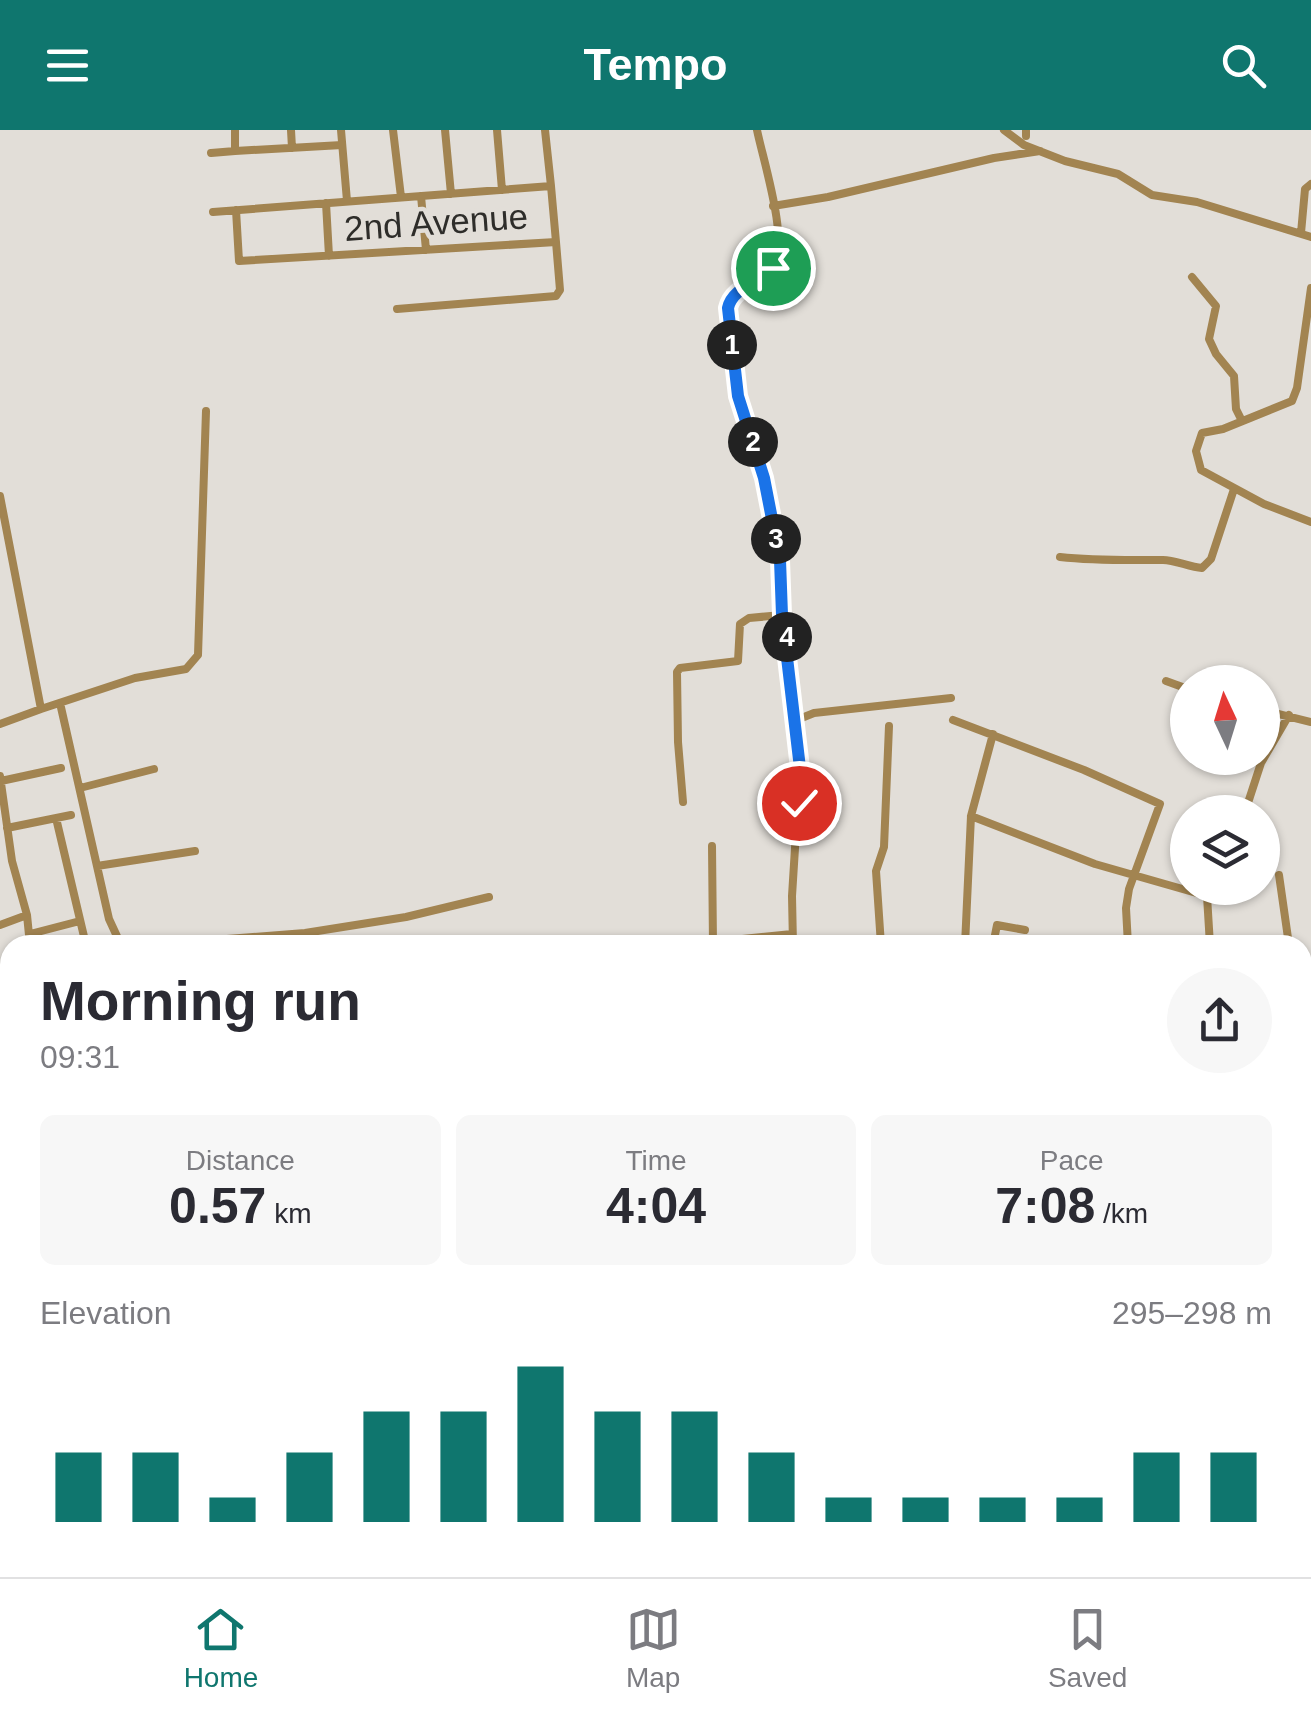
<!DOCTYPE html>
<meta charset="utf-8">
<style>
body{margin:0;font-family:Helvetica,sans-serif;background:#f7f7f7;color:#2b2b33;height:100vh;display:flex;flex-direction:column;font-size:38px;white-space:nowrap}
*{box-sizing:border-box;margin:0}
p{font-size:32px;color:#7c7c81}
.icon{flex:none;width:55px;height:55px;fill:none;stroke:currentColor;stroke-width:2;stroke-linecap:round;stroke-linejoin:round}
.map{position:relative;flex:1;overflow:hidden}
.side{position:absolute;left:0px;top:805px;width:1312px;height:642px;display:flex;flex-direction:column;background:#fff;border-radius:30px 30px 0 0;box-shadow:0 2px 8px #0004}
.side>*{flex:none}
.needle{width:65px;rotate:356deg}
.fabs{position:absolute;left:1170px;top:535px;display:grid;gap:20px}
.fabs a{display:grid;place-items:center;width:110px;height:110px;border-radius:50%;background:#fff;box-shadow:0 2px 8px #0004;font-size:50px}
.pin{position:absolute;display:grid;place-items:center;width:85px;height:85px;color:#fff;margin:-42px;border:5px solid #fff;border-radius:50%;box-shadow:0 2px 10px #0007}
.km{position:absolute;width:50px;height:50px;margin:-25px;border-radius:50%;background:#222;color:#fff;font-size:28px;line-height:50px;text-align:center}
.round{display:grid;place-items:center;flex:none;width:105px;height:105px;border-radius:52px;background:#f7f7f7}
.head{display:flex;align-items:center;justify-content:space-between;height:170px;padding:0 40px}
h1{font-size:55px;font-weight:700;line-height:75px}
.stats{display:grid;grid-template-columns:repeat(3,1fr);gap:15px;height:170px;padding:10px 40px}
.stats div{display:grid;align-content:center;border-radius:15px;background:#f7f7f7;text-align:center}
.stats b{font-size:50px;font-weight:700}
.stats small{font-size:28px;font-weight:400}
.stats p{font-size:28px}
.chart{height:280px;padding:20px 40px}
.chart p{display:flex;justify-content:space-between}
.chart svg{width:100%;height:180px;margin-top:10px;stroke:#0f766e;stroke-width:6}
header{display:flex;justify-content:space-between;align-items:center;height:130px;padding:0 40px;background:#0f766e;color:#fff;font-size:45px;font-weight:700}
.dock{display:flex;justify-content:space-around;align-items:center;height:140px;border-top:2px solid #e1e1e2;background:#fff;font-size:28px;color:#7c7c81}
.dock a{display:grid;justify-items:center;gap:5px}
.dock .selected{color:#0f766e}
.map>svg:first-child{display:block}
</style>
<header><svg class="icon" aria-label="menu" viewBox="0 0 24 24"><path d="M4 6h16M4 12h16M4 18h16"/></svg>Tempo<svg class="icon" aria-label="search" viewBox="0 0 24 24"><circle cx="10" cy="10" r="6"/><path d="M15 15l6 6"/></svg></header>
<div class="map">
<svg width="1311" height="1447" viewBox="0 0 1311 1447">
<rect width="100%" height="100%" fill="#e2ded8"/>
<g fill="none" stroke-linecap="round" stroke-linejoin="round">
<!-- minor -->
<path stroke="#a28451" stroke-width="8" d="M291,0L292,18
M341,0L347,71
M393,0L401,67
M445,0L451,64
M497,0L502,60
M545,0L551,56
M757,0C763,30 790,113 773,138C761,156 732,155 728,178L738,266L765,347L780,431L782,485L800,638L792,766L793,815
M1004,0L1024,15L1065,31L1118,44L1152,65L1197,72L1311,107
M1026,0V6
M235,21L342,15
M211,23L235,21V0
M421,66L426,120
M326,73L329,126
M773,76L828,67L994,28L1040,21
M213,82L551,56L556,112L239,131L236,80
M1301,103L1305,59L1311,54
M1192,147L1216,176L1209,209L1216,224L1234,246L1236,279L1242,291
M1311,158L1297,258L1292,271L1223,299L1202,303L1196,321L1201,340L1264,374L1311,392
M397,179L556,166L560,160L556,112
M0,366L41,579L135,548L186,539L198,525L206,281
M1060,427C1095,431 1128,430 1163,430C1175,430 1189,437 1202,438L1211,429L1234,359
M1166,551L1188,559
M60,573L109,789L121,815
M1262,580L1311,592
M953,590L1084,640L1160,674L1129,759L1126,778L1128,815
M794,591L814,583L951,568
M0,594L41,579
M0,646L12,731L27,785L0,795
M1,651L61,638
M80,658L154,639
M683,672L678,612L677,542L680,538L738,531L740,494L749,488L782,485
M1245,682L1261,633L1289,585
M971,686L1095,734L1207,766L1211,758
M56,688L86,815
M7,698L71,685
M712,716L713,815
M97,736L195,721
M1279,745L1289,815
M1207,766L1210,815
M27,785L30,815
M30,804L80,791
M713,812L792,804
M149,815L305,803L406,787L489,767
M881,815L876,741L884,717L889,596
M965,815L971,686L993,604
M993,815L997,795L1025,800
M0,841L10,837
M1302,842H1311
M1302,928L1311,927
M1302,943L1308,1007
M0,976H10
M0,1055L10,1054
M1302,1102L1311,1105
M0,1138L10,1137
M1303,1208L1311,1173
M0,1321L3,1352L10,1374
M0,1381L10,1370
M3,1397L10,1406
M35,1438L42,1447
M760,1438L782,1447
M846,1438L847,1447
M75,1447L90,1438
M262,1447L265,1438
M342,1447L344,1438
M597,1447L600,1438
M1262,1447L1269,1438"/>
</g>
<g fill="none" stroke-linecap="round" stroke-linejoin="round">
<!-- route casing -->
<g stroke="#fff" stroke-width="20">
<path id="route" d="M773,138C759,152 732,158 728,178L738,266L764,348L780,430L782,485L800,638L799,673"/>
</g>
<!-- route -->
<use href="#route" stroke="#1a73e8" stroke-width="12"/>
</g>
<g text-anchor="middle" dominant-baseline="central" stroke-width="9" stroke-linejoin="round" paint-order="stroke">
<!-- street labels -->
<g font-size="35" fill="#2e2d2a" stroke="#e2ded8">
<text transform="translate(436 92) rotate(-4)">2nd Avenue</text>
</g>
</g>
</svg>
<div class="fabs">
<a><svg class="needle" viewBox="-14 -14 28 28"><path d="M0-13l5 13h-10z" fill="#e53935"/><path d="M0 13l5-13h-10z" fill="#7c7c81"/></svg></a>
<a><svg class="icon" aria-label="layers" viewBox="0 0 24 24"><path d="M12 4l9 5-9 5-9-5zM3 14l9 5 9-5"/></svg></a>
</div>
<div class="pin" style="left:773px;top:138px;background:#1e9e55"><svg class="icon" aria-label="arrive" viewBox="0 0 24 24"><path d="M6 21V4h12l-3 4 3 4H6"/></svg></div>
<div class="pin" style="left:799px;top:673px;background:#d93025"><svg class="icon" aria-label="check" viewBox="0 0 24 24"><path d="M5 12l5 5 9-10"/></svg></div>
<b class="km" style="left:732px;top:215px">1</b>
<b class="km" style="left:753px;top:312px">2</b>
<b class="km" style="left:776px;top:409px">3</b>
<b class="km" style="left:787px;top:507px">4</b>
<section class="side">
<div class="head"><div><h1>Morning run</h1><p>09:31</p></div><a class="round"><svg class="icon" aria-label="share" viewBox="0 0 24 24"><path d="M12 15V3M7 8l5-5 5 5M5 13v7h14v-7"/></svg></a></div>
<div class="stats">
<div><p>Distance</p><b>0.57<small> km</small></b></div>
<div><p>Time</p><b>4:04</b></div>
<div><p>Pace</p><b>7:08<small> /km</small></b></div>
</div>
<div class="chart"><p><span>Elevation</span>295–298 m</p>
<svg viewBox="0 0 160 44" preserveAspectRatio="none"><path d="M5 44V27M15 44V27M25 44V38M35 44V27M45 44V17M55 44V17M65 44V6M75 44V17M85 44V17M95 44V27M105 44V38M115 44V38M125 44V38M135 44V38M145 44V27M155 44V27"/></svg>
</div>
</section>
</div>
<nav class="dock">
<a class="selected"><svg class="icon" aria-label="home" viewBox="0 0 24 24"><path d="M3 11l9-7 9 7M6 9v11h12V9"/></svg>Home</a>
<a><svg class="icon" aria-label="map" viewBox="0 0 24 24"><path d="M3 6l6-2 6 2 6-2v14l-6 2-6-2-6 2zM9 4v14M15 6v14"/></svg>Map</a>
<a><svg class="icon" aria-label="saved" viewBox="0 0 24 24"><path d="M7 4h10v16l-5-4-5 4z"/></svg>Saved</a>
</nav>
